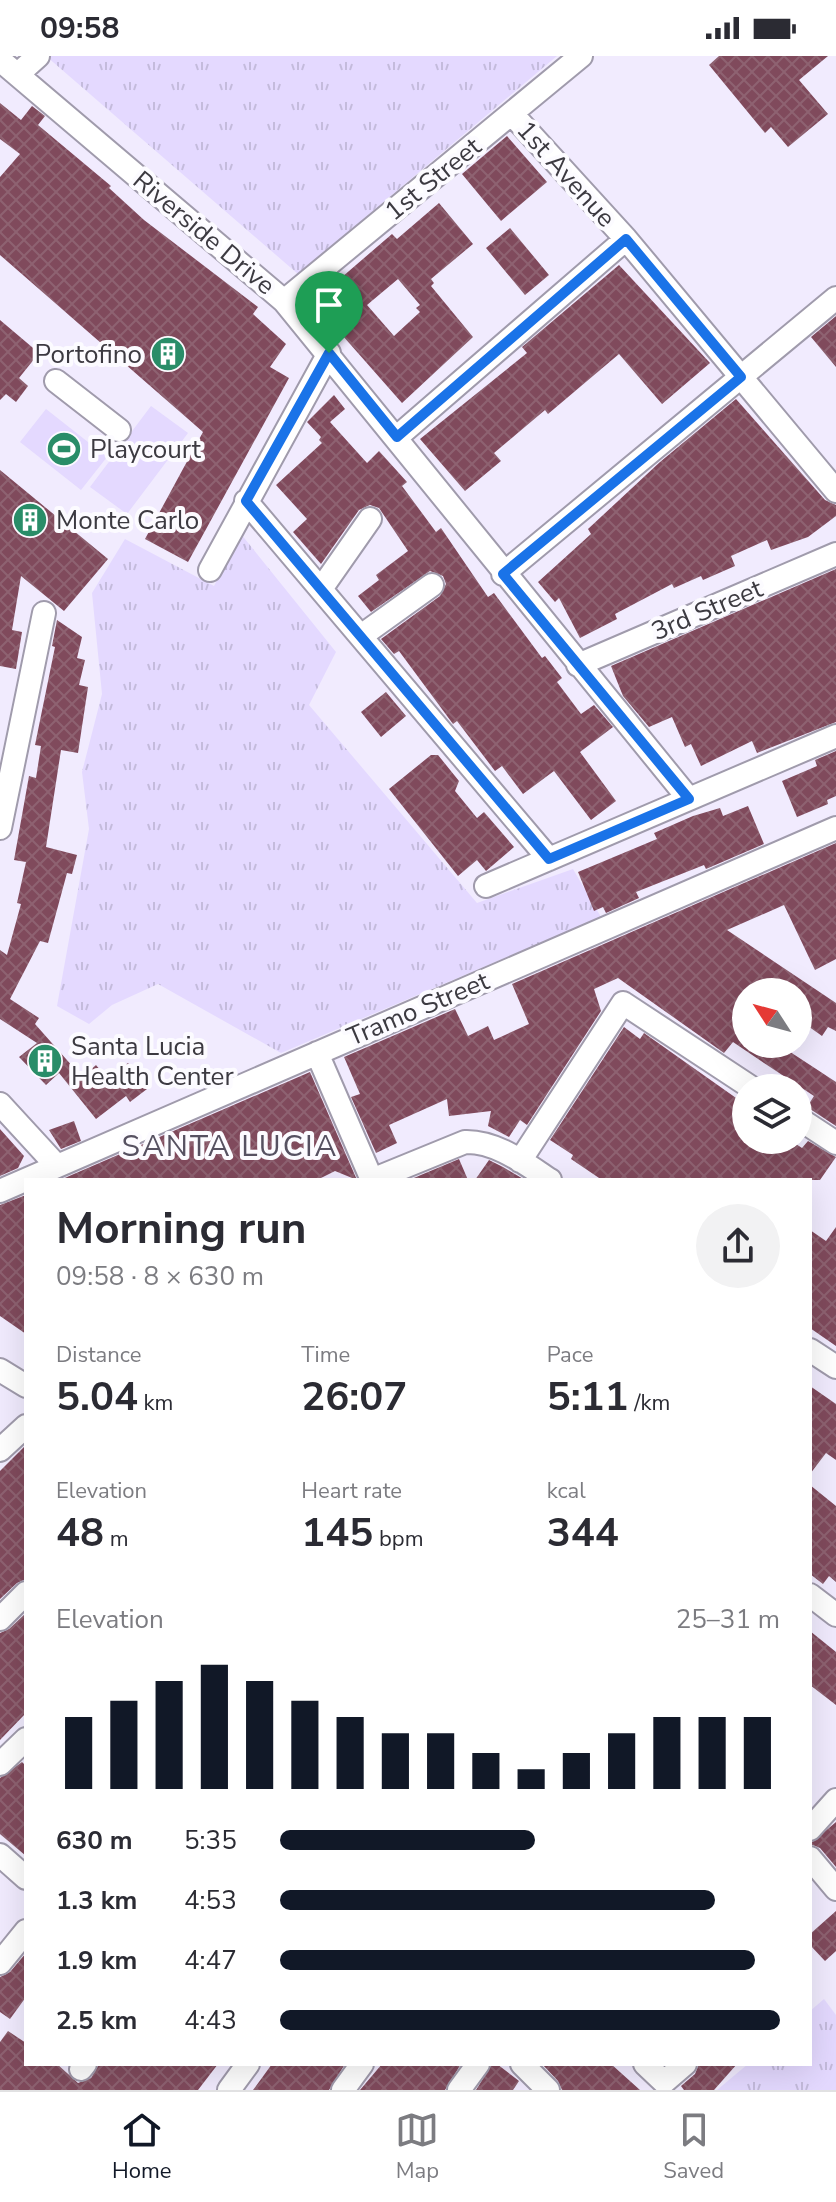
<!DOCTYPE html>
<meta charset="utf-8">
<style>
body{margin:0;font-family:"Nunito Sans",sans-serif;background:#f2f2f3;color:#2b2b33;height:100vh;display:flex;flex-direction:column;font-size:30px;white-space:nowrap}
*{box-sizing:border-box;margin:0}
p{font-size:26px;color:#7c7c81}
.icon{flex:none;width:44px;height:44px;fill:none;stroke:currentColor;stroke-width:2;stroke-linecap:round;stroke-linejoin:round}
.map{position:relative;flex:1;overflow:hidden}
.details{position:absolute;left:24px;top:1122px;width:788px;height:888px;display:flex;flex-direction:column;background:#fff;border-radius:0px;box-shadow:0 8px 32px #0002}
.details>*{flex:none}
.needle{width:52px;rotate:306deg}
.controls{position:absolute;left:732px;top:922px;display:grid;gap:16px}
.controls a{display:grid;place-items:center;width:80px;height:80px;border-radius:50%;background:#fff;box-shadow:0 8px 32px #0002;font-size:40px}
.pin{position:absolute;display:grid;place-items:center;width:68px;height:68px;color:#fff;margin:-82px -34px;border-radius:50% 50% 50% 0;rotate:-45deg;box-shadow:0 0 8px #0007}
.pin .icon{rotate:45deg}
.round{display:grid;place-items:center;flex:none;width:84px;height:84px;border-radius:42px;background:#f2f2f3}
.overview{display:flex;align-items:center;justify-content:space-between;height:136px;padding:0 32px}
h1{font-size:44px;font-weight:700;line-height:60px}
.figures{display:grid;grid-template-columns:repeat(3,1fr);gap:12px;height:136px;padding:8px 32px}
.figures div{display:grid;align-content:center}
.figures b{font-size:40px;font-weight:700}
.figures small{font-size:22px;font-weight:400}
.figures p{font-size:22px}
.chart{height:224px;padding:16px 32px}
.chart p{display:flex;justify-content:space-between}
.chart svg{width:100%;height:144px;margin-top:8px;stroke:#111827;stroke-width:6}
ul{padding:0 32px;list-style:none;font-size:26px}
li{display:grid;grid-template-columns:128px 96px 1fr;align-items:center;height:60px}
li i{height:20px;border-radius:10px;background:#111827}
.status{display:flex;justify-content:space-between;align-items:center;height:56px;padding:0 40px;background:#fff;direction:ltr}
.status svg{height:22px;fill:currentColor}
.tab-bar{display:flex;justify-content:space-around;align-items:center;height:112px;border-top:2px solid #e1e1e2;background:#fff;font-size:22px;color:#7c7c81}
.tab-bar a{display:grid;justify-items:center;gap:4px}
.tab-bar .selected{color:#111827}
.map>svg:first-child{display:block}
</style>
<div class="status"><b>09:58</b><svg viewBox="0 0 49 12"><path d="M0 12V9h3v3zM5 12V6h3v6zM10 12V3h3v9zM15 12V0h3v12zM26 1h20v11H26zM47 4h2v5h-2z"/></svg></div>
<div class="map">
<svg width="836" height="2034" viewBox="0 0 836 2034">
<defs>
<pattern id="grass-tufts" width="24" height="20" patternUnits="userSpaceOnUse" patternTransform="scale(2)"><rect width="24" height="20" fill="#e4d9ff"/><path d="M3 7l-1-3M5 7V3M7 7l1-3M15 17l-1-3M17 17v-4M19 17l1-3" fill="none" stroke="#c4bbdc"/></pattern>
<pattern id="building-cross-hatch" width="8" height="8" patternUnits="userSpaceOnUse" patternTransform="scale(2)"><rect width="8" height="8" fill="#804a5c"/><path d="M0 0l8 8M0 8l8-8" fill="none" stroke="#8e6271"/></pattern>
</defs>
<rect width="100%" height="100%" fill="#f1ebfe"/>
<!-- grass -->
<path fill="url(#grass-tufts)" d="M46,0H557L298,218Z
M241,478L336,596L309,649L477,847L573,813L601,861L281,997L158,928L112,949L89,968L57,950L89,773L82,716L102,638L92,537L125,483L214,530Z
M824,1943L836,1959V2034H717L748,2008H810V1955Z"/>
<!-- garden -->
<path fill="#e4d9ff" d="M151,350L188,377L127,458L90,431Z
M46,353L107,401L81,434L20,386Z"/>
<!-- building -->
<path fill="url(#building-cross-hatch)" fill-rule="evenodd" d="M719,0H828L799,24L828,58L788,91L771,71L765,77L709,9Z
M0,47L21,64L32,50L45,60L38,69L111,130L109,132L144,164L258,251L253,258L286,288L270,311L289,322L188,506L145,483L203,376L0,199V121L20,98L0,83Z
M507,80L547,126L501,165L462,118Z
M439,147L473,188L431,223L434,227L431,230L473,281L402,347L313,246L392,178L397,183ZM398,223L420,249L416,252L420,256L394,280L367,249Z
M510,172L549,219L525,239L486,192Z
M619,209L710,307L662,348L619,298L548,358L545,354L494,397L501,405L465,435L420,383L527,297L522,291Z
M836,260V311L811,281Z
M0,264L39,297L19,322L28,330L16,346L6,338L0,344Z
M334,339L345,353L330,366L367,407L379,395L407,426L402,430L436,476L441,472L488,541L494,537L542,602L545,600L562,622L557,626L581,658L594,649L613,671L580,696L616,745L591,764L554,715L523,738L502,710L495,715L457,665L453,668L399,595L394,598L381,583L440,540L446,528L443,520L430,515L371,556L358,540L379,524L376,519L408,495L379,452L370,449L359,454L321,508L293,476L307,463L276,429L322,387L319,384L321,381L307,366Z
M736,343L825,444L836,449V460L808,481L771,494L767,484L731,500L735,510L703,524L701,520L674,532L672,528L615,558L617,563L580,582L559,542L555,546L538,526L591,478L588,473L660,406Z
M0,414L108,503L64,555L21,520L12,574L22,576L16,613L0,610Z
M836,513V666L757,697L752,685L701,710L691,688L685,691L672,661L649,671L623,640L611,610Z
M57,564L82,581L77,602L85,604L79,629L88,631L78,697L61,694L46,791L77,799L72,818L67,817L48,887L40,885L10,943L39,962L35,968L82,1021L96,1009L107,1022L128,1007L147,1033L130,1046L126,1040L96,1063L59,1017L46,1029L19,1001L37,987L0,963V894L7,899L21,848L17,847L26,806L14,804L29,720L36,722L41,690L35,689L55,591L52,590Z
M386,636L406,660L381,681L361,656Z
M836,695V740L827,744L828,748L797,761L782,725L817,710L815,704Z
M431,699H438L459,725L455,735L477,762L484,756L514,791L486,815L477,804L458,820L389,733Z
M748,750L764,788L706,813L704,809L636,836L639,842L606,857L603,851L594,855L578,816L657,783L654,777L693,760L720,752L723,760Z
M836,787V903L815,914L784,849L727,874L836,947V975L828,971L822,980L798,963V936H746V988H778L836,1026V1070L807,1051L814,1040L764,1007L733,986L724,997L618,922L594,933L601,955L527,1069L520,1064L509,1081L488,1070L491,1055L449,1060L447,1043L389,1069L397,1087L376,1097L351,1041L360,1038L344,1001L455,953L468,980L488,970L494,984L529,968L512,928Z
M624,971L640,983L644,977L746,1049V1084H790L802,1092L808,1085L836,1101L820,1124H602L571,1103L573,1099L550,1084Z
M310,1016L357,1124L335,1115L317,1124H60Z
M74,1065L81,1085L61,1093L49,1074Z
M0,1073L24,1100L18,1112L0,1120Z
M459,1103L468,1124H409Z
M489,1104L503,1111L525,1124H475Z
M26,1139V1278L0,1260V1149Z
M836,1171V1290L810,1272V1174L826,1185Z
M810,1330L836,1348V1404L826,1397L810,1418Z
M26,1389V1523L17,1527L0,1543V1415Z
M810,1429L836,1450V1526L829,1520L823,1528L810,1518Z
M26,1557V1657L0,1684V1577L9,1573Z
M810,1575L836,1596V1649L810,1629Z
M22,1706L26,1710V1800L0,1778V1722Z
M836,1766V1811L820,1792L810,1788Z
M836,1855V1895L825,1905L810,1889V1878Z
M26,1897V1941L10,1963L0,1956V1921L10,1916Z
M8,1975L26,1987V2008H57L78,2027L91,2022L99,2008H218L198,2034H0V1986Z
M272,2008H345L329,2034H253Z
M382,2008H461L445,2034H360Z
M492,2008H497L519,2025L513,2034H476Z
M542,2008H611L640,2034H562L558,2025Z
M699,2008H737L714,2034H684L681,2030L695,2018Z"/>
<g fill="none" stroke-linecap="round" stroke-linejoin="round">
<!-- minor casing -->
<g stroke="#a09bac" stroke-width="26">
<path id="minor" d="M0,4L284,245L689,743
M18,18L38,0
M512,58L626,183L836,435
M284,245L581,0
M56,325L119,374
M397,381L626,183
M246,445L549,803
M210,514L329,297
M503,518L836,242
M321,533L370,463
M361,580L432,529
M578,609L836,498
M0,772L44,557
M486,830L836,680
M317,997L372,1124
M0,1048L57,1110
M798,1062L836,1087
M520,1105L623,947L752,1032
M372,1124L465,1086C496,1085 524,1107 550,1124
M0,1135L836,772
M810,1294L836,1311
M0,1314L26,1330
M0,1394L26,1370
M810,1539L836,1559
M0,1563L26,1537
M0,1708L26,1683
M810,1773L836,1744
M0,1799L26,1822
M810,1802L836,1833
M0,1907L26,1875
M522,2008L548,2034
M645,2008L664,2026L685,2008
M81,2013L85,2008
M229,2034L248,2008
M343,2034L362,2008
M459,2034L478,2008"/>
</g>
<!-- minor -->
<use href="#minor" stroke="#fff" stroke-width="22"/>
</g>
<g fill="none" stroke-linecap="round" stroke-linejoin="round">
<!-- route casing -->
<g stroke="#fff" stroke-width="16">
<path id="route" d="M626,183L741,321L503,518L689,743L549,803L246,445L329,297L397,381Z"/>
</g>
<!-- route -->
<use href="#route" stroke="#1a73e8" stroke-width="10"/>
</g>
<!-- icons -->
<defs>
<g id="building-disc" transform="scale(1.8)"><circle r="9.5" fill="#298d68" stroke="#fcfbff"/><path d="M-4-6H4V6H1V3H-1V6H-4ZM-2.5-4.3h1.7v1.8h-1.7ZM.8-4.3h1.7v1.8H.8ZM-2.5-1h1.7V.8h-1.7ZM.8-1h1.7V.8H.8Z" fill="#fff"/></g>
<g id="stadium-disc" transform="scale(1.8)"><circle r="9.5" fill="#298d68" stroke="#fcfbff"/><path d="M0-5a6.5 5 0 1 0 0 10a6.5 5 0 1 0 0-10ZM-3.5-1.8h7v3.6h-7Z" fill="#fff"/></g>
</defs>
<g fill-rule="evenodd">
<use href="#building-disc" x="168" y="298"/>
<use href="#stadium-disc" x="64" y="393"/>
<use href="#building-disc" x="30" y="464"/>
<use href="#building-disc" x="45" y="1005"/>
</g>
<g text-anchor="middle" dominant-baseline="central" stroke-width="8" stroke-linejoin="round" paint-order="stroke">
<!-- street labels -->
<g font-size="26" fill="#3c3a41" stroke="#fcfbff">
<text transform="translate(566 118) rotate(48)">1st Avenue</text>
<text transform="translate(433 123) rotate(-39)">1st Street</text>
<text transform="translate(204 177) rotate(40)">Riverside Drive</text>
<text transform="translate(707 554) rotate(-23)">3rd Street</text>
<text transform="translate(418 953) rotate(-23)">Tramo Street</text>
</g>
<!-- poi labels -->
<g font-size="26" fill="#3c3a41" stroke="#fcfbff" text-anchor="start">
<text x="142" y="298" text-anchor="end">Portofino</text>
<text x="90" y="393">Playcourt</text>
<text x="56" y="464">Monte Carlo</text>
<text x="71" y="990">Santa Lucia<tspan x="71" dy="30">Health Center</tspan></text>
</g>
<!-- quarter labels -->
<g font-size="30" letter-spacing="2" fill="#565161" stroke="#fcfbff">
<text x="230" y="1090">SANTA LUCIA</text>
</g>
</g>
</svg>
<div class="controls">
<a><svg class="needle" viewBox="-14 -14 28 28"><path d="M0-13l5 13h-10z" fill="#e53935"/><path d="M0 13l5-13h-10z" fill="#7c7c81"/></svg></a>
<a><svg class="icon" aria-label="layers" viewBox="0 0 24 24"><path d="M12 4l9 5-9 5-9-5zM3 14l9 5 9-5"/></svg></a>
</div>
<div class="pin" style="left:329px;top:297px;background:#1e9e55"><svg class="icon" aria-label="arrive" viewBox="0 0 24 24"><path d="M6 21V4h12l-3 4 3 4H6"/></svg></div>
<section class="details">
<div class="overview"><div><h1>Morning run</h1><p>09:58 · 8 × 630 m</p></div><a class="round"><svg class="icon" aria-label="share" viewBox="0 0 24 24"><path d="M12 15V3M7 8l5-5 5 5M5 13v7h14v-7"/></svg></a></div>
<div class="figures">
<div><p>Distance</p><b>5.04<small> km</small></b></div>
<div><p>Time</p><b>26:07</b></div>
<div><p>Pace</p><b>5:11<small> /km</small></b></div>
</div>
<div class="figures">
<div><p>Elevation</p><b>48<small> m</small></b></div>
<div><p>Heart rate</p><b>145<small> bpm</small></b></div>
<div><p>kcal</p><b>344</b></div>
</div>
<div class="chart"><p><span>Elevation</span>25–31 m</p>
<svg viewBox="0 0 160 44" preserveAspectRatio="none"><path d="M5 44V22M15 44V17M25 44V11M35 44V6M45 44V11M55 44V17M65 44V22M75 44V27M85 44V27M95 44V33M105 44V38M115 44V33M125 44V27M135 44V22M145 44V22M155 44V22"/></svg>
</div>
<ul>
<li><b>630 m</b>5:35<i style="width:51%"></i></li>
<li><b>1.3 km</b>4:53<i style="width:87%"></i></li>
<li><b>1.9 km</b>4:47<i style="width:95%"></i></li>
<li><b>2.5 km</b>4:43<i style="width:100%"></i></li>
</ul>
</section>
</div>
<nav class="tab-bar">
<a class="selected"><svg class="icon" aria-label="home" viewBox="0 0 24 24"><path d="M3 11l9-7 9 7M6 9v11h12V9"/></svg>Home</a>
<a><svg class="icon" aria-label="map" viewBox="0 0 24 24"><path d="M3 6l6-2 6 2 6-2v14l-6 2-6-2-6 2zM9 4v14M15 6v14"/></svg>Map</a>
<a><svg class="icon" aria-label="saved" viewBox="0 0 24 24"><path d="M7 4h10v16l-5-4-5 4z"/></svg>Saved</a>
</nav>
